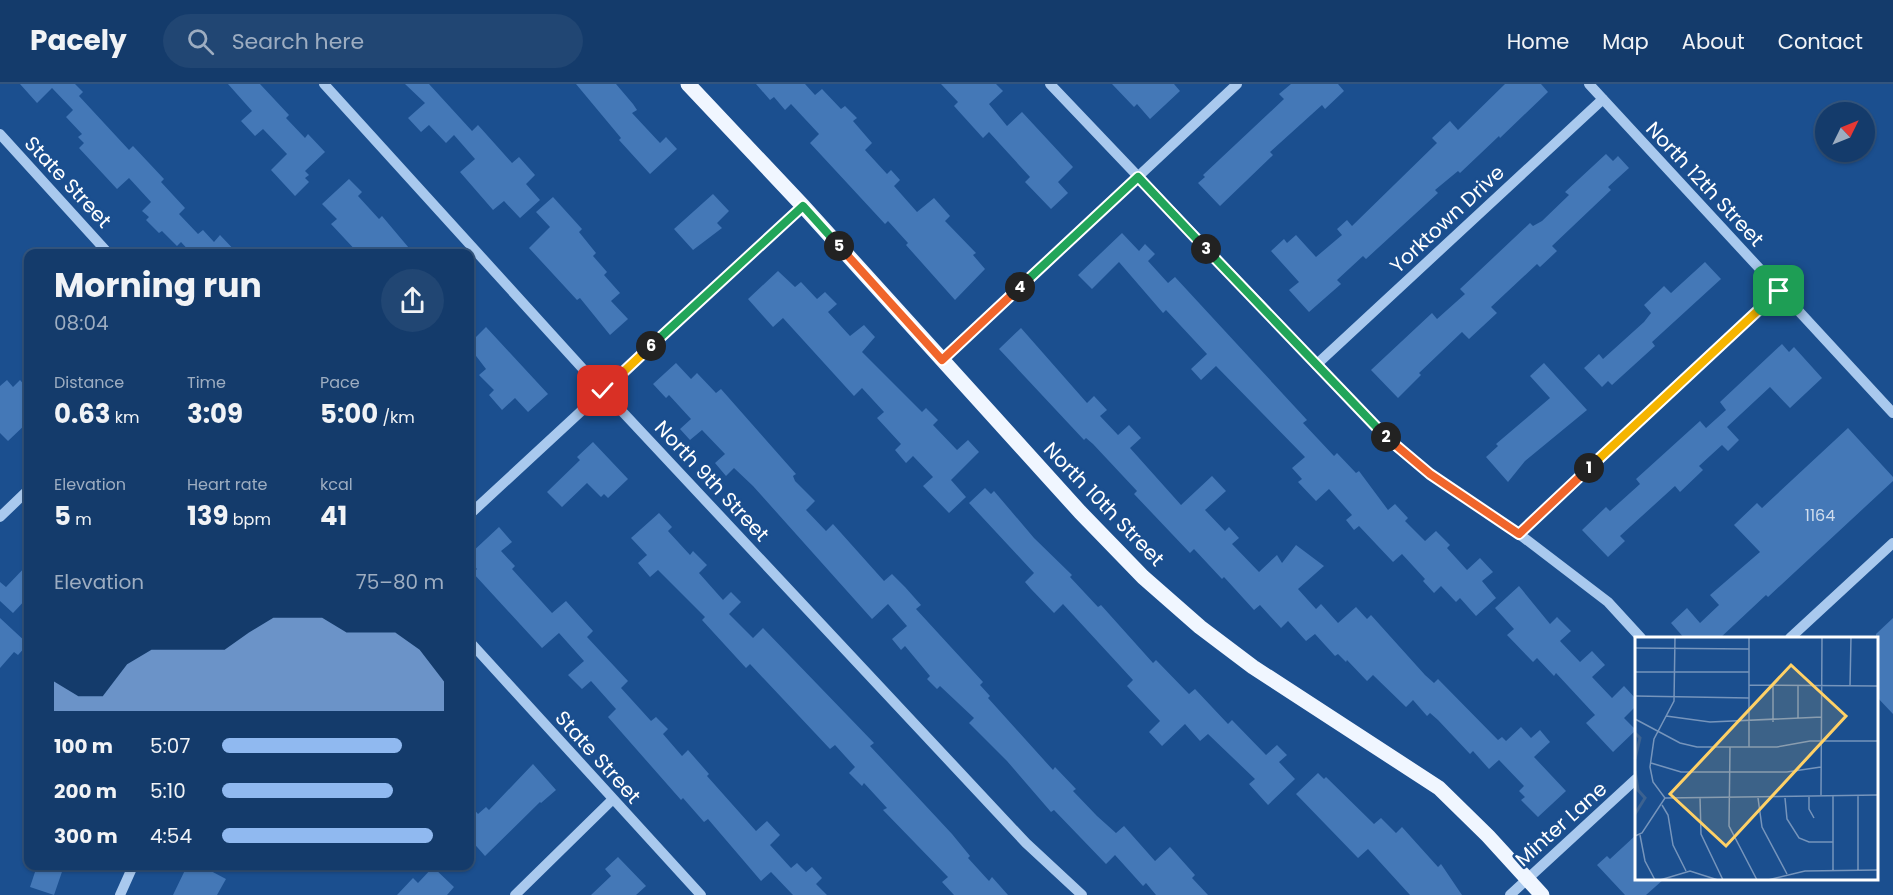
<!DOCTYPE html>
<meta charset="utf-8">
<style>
body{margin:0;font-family:Poppins,sans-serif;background:#214673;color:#f1f3f6;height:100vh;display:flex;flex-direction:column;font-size:22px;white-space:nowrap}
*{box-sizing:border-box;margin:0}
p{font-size:20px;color:#9dadc1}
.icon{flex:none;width:33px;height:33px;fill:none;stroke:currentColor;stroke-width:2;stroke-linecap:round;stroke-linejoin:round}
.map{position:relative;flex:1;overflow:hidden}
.panel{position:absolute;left:24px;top:165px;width:450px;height:621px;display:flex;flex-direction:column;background:#143b6b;border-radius:12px;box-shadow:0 2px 4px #0004,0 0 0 2px #33557e}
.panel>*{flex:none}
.needle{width:39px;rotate:47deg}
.tools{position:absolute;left:1815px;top:18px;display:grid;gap:12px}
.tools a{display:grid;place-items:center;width:60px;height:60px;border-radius:50%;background:#143b6b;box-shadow:0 2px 4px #0004,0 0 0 2px #33557e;font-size:30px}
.pin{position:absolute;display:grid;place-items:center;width:51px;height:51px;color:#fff;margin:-26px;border-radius:12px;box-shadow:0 3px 9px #0006}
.km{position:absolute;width:30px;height:30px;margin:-15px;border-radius:50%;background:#222;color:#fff;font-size:16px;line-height:30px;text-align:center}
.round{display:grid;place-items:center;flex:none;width:63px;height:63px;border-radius:32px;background:#214673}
.head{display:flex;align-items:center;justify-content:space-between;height:102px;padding:0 30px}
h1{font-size:33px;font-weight:700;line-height:45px}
.stats{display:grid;grid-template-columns:repeat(3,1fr);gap:9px;height:102px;padding:6px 30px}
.stats div{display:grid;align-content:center}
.stats b{font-size:26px;font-weight:700}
.stats small{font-size:16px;font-weight:400}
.stats p{font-size:16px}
.chart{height:168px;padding:12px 30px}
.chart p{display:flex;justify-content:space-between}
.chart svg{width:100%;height:108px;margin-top:6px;fill:#90b9f0;opacity:.7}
ul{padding:0 30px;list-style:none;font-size:20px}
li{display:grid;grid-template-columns:96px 72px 1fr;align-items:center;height:45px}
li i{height:15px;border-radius:8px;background:#90b9f0}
header{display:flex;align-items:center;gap:36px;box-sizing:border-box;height:84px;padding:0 30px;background:#143b6b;border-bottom:2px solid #33557e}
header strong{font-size:28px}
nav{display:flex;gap:33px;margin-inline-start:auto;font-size:21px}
.search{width:420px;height:54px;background:#214673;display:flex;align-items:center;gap:15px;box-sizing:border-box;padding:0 21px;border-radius:33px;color:#9dadc1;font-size:22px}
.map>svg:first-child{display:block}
</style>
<header>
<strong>Pacely</strong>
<div class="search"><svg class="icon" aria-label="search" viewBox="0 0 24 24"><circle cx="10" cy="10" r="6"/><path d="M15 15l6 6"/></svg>Search here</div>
<nav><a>Home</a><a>Map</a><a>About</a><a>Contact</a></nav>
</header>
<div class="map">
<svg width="1893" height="811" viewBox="0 0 1893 811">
<rect width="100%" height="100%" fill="#1b4f8f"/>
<!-- building -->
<path fill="#4478b7" d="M20,0H75L83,8L79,12L129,66L133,62L164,95L161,98L185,124L179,130L198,150L203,146L214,158L220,151L238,170H192L181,158L177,162L162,147L159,149L146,136L149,133L142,127L151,118L129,94L117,105L79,64L84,59L78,53L82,50L66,33L73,26L52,4L37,19Z
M228,0H260L289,31L286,34L305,54L308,50L325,68L305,87L309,91L305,94L309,98L295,112L271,86L287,70L263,45L255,52L241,37L252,27Z
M405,0H429L472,47L478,41L512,79L519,73L535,91L526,100L540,116L520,134L504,117L493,126L460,88L475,75L454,51L446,59L429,41L421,48L408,34L425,19Z
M576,0H616L633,20L637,26L632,29L660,59L666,53L677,65L650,90L619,56L621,54Z
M756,0H805L815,11L822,5L841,25L845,22L857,34L853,37L872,59L865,66L887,90L891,86L900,96L894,102L917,128L934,114L950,132L945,137L976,169L973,171L985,185L955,216L906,161L908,159L888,137L885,140L810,59L819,50L791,20L785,26L774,13L770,16Z
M941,0H996L1003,7L989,20L1007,42L1022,28L1073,83L1058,98L1068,109L1051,125L1025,98L1030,93L989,48L983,54L954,22L958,18Z
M1112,0H1174L1180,7L1150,35L1137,20L1134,23Z
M1291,0H1338L1344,7L1325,25L1322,21L1270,68L1273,71L1220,122L1198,99L1205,93L1203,91L1284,15L1279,10Z
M1505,0H1541L1548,8L1500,54L1499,52L1460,89L1458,87L1435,106L1438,109L1366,175L1363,172L1337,196L1341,200L1309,228L1289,206L1299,198L1271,167L1284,155L1287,159L1296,151L1316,173L1342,151L1337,145L1347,136L1352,142L1437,59L1432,54L1450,37L1458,46Z
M1606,70L1613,77L1618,72L1629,84L1608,103L1611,106L1552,162L1557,167L1540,183L1537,180L1491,223L1497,229L1469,255L1462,248L1419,289L1421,291L1398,314L1371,286L1432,229L1437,235L1465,210L1460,205L1530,139L1533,142L1542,137L1569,111L1565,108Z
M349,95L362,108L358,112L379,135L382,132L414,170H359L331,140L337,135L322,120Z
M713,110L729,127L717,139L722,144L693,166L674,145Z
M553,113L582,145L579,148L596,169L593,172L607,188L604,191L620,209L611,217L628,235L610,251L580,214L577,216L529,164L550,143L536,128Z
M1122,149L1139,167L1145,160L1155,170L1148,177L1168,199L1175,193L1307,336L1303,339L1334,372L1337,369L1356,389L1359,387L1388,426L1395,420L1408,434L1405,437L1425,457L1436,447L1450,461L1447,464L1467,486L1480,474L1493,488L1482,497L1496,514L1476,532L1460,514L1456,518L1441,502L1434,509L1423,497L1425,495L1402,470L1393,478L1359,442L1354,446L1346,436L1352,431L1329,405L1316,417L1298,398L1302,395L1292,384L1305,373L1216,282L1201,296L1191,285L1207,270L1166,226L1163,229L1119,178L1092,205L1078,191Z
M1705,178L1721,195L1652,258L1655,262L1612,301L1608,297L1602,303L1584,284L1599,270L1603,275L1644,238L1651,229L1644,221L1662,204L1664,202L1671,209Z
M778,187L795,203L801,198L817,215L825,208L837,220L828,228L850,252L864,241L875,253L862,268L922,328L926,324L938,336L933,341L957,366L968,356L979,368L951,396L966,413L949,429L923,402L933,393L913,372L906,379L895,366L901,360L877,334L884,328L862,304L854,312L783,234L773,243L748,215Z
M486,243L548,310L528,328L515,314L502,326L489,311L494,306L479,291L486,285L470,264V259Z
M1021,244L1087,319L1094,312L1107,326L1100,332L1118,351L1129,341L1141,354L1130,364L1181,421L1212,392L1226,407L1205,426L1225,447L1229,443L1239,454L1232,460L1259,488L1277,471L1282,479L1296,461L1324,482L1298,505L1316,525L1321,520L1338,539L1356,523L1367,535L1371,531L1425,591L1434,599L1438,595L1498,656L1502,653L1506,657L1521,643L1531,654L1540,646L1550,658L1534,673L1566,707L1538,733L1521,716L1525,713L1519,707L1524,702L1499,676L1489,685L1473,667L1470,670L1438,636L1430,629L1427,632L1413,616L1406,623L1373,591L1367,597L1347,576L1346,578L1338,570L1335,572L1315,550L1306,557L1288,537L1281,544L1260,521L1254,526L1224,493L1222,495L1194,465L1190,469L1134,410L1137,407L1093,360L1086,354L1084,356L999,265Z
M1782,260L1789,268L1794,263L1822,294L1790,324L1770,303L1727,343L1739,356L1728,367L1722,361L1699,382L1703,386L1680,408L1675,402L1620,452L1625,457L1608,473L1582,446L1606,423L1610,427L1640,400L1636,395L1700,337L1706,344L1726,326L1720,318Z
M676,279L691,295L697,289L716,309L721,305L796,390L793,392L795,397L815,417L806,426L826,447L833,440L884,497L892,490L905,503L921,521L916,525L983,598L980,601L990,612L988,614L1053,686L1055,683L1076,705L1073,707L1097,732L1116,749L1124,742L1155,777L1170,763L1195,791L1192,794L1208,811H1156L1146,799L1143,802L1115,771L1106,780L1054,726L1051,728L1007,677L969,639L974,634L940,602L937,605L927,595L930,592L905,562L901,566L892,555L907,542L888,520L872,535L753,402L734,384L726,392L715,379L725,370L702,346L690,356L680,345L691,335L669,311L666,314L653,300Z
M1544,279L1587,326L1525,377L1508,398L1486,373L1498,362L1496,360L1550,314L1530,292Z
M7,296L13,303L20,296L28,305V338L8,357L0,349V302Z
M1848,344L1893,393V397L1768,513L1766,511L1719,555H1685L1671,539L1687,524L1700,539L1719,521L1710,511L1760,468L1734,441L1757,419L1762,424Z
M593,358L628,395L608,414L604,410L601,413L587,399L562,423L547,408L580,376L577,373Z
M985,404L991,410L994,407L1034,454L1072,491L1070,493L1098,523L1101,521L1153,579L1156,576L1189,610L1195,605L1228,640L1232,636L1266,671L1277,661L1287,671L1279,678L1295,695L1268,721L1249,700L1255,695L1208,650L1200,657L1185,640L1162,662L1149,648L1160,637L1127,602L1133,596L1063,520L1054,529L1031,505L1025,498L1034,489L969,419Z
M659,429L672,443L668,447L690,471L693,467L707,481L699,489L723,516L731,508L741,518L729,530L753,554L763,544L874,659L870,662L952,750L970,772L968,774L989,797L992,793L1008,811H954L942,798L948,793L883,726L887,724L864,699L862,702L849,689L855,683L835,661L830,665L750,580L746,584L702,536L705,533L658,486L650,493L638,479L647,471L631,454Z
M499,443L512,458L501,467L515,482L512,485L552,529L566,517L593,547L587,553L628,597L621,604L651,637L656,633L668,645L663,650L682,672L688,666L709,690L707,692L756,747L767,737L780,751L770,761L791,784L797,779L806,788L812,783L822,794L816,800L827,811H793L771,788L761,797L708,735L704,738L683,714L681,716L608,633L616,625L591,597L582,605L568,591L584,577L559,549L542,564L473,489L477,485L470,477V470Z
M28,480V513L13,529L0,517V498L6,503Z
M1519,502L1550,540L1557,533L1571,547L1560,557L1580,578L1592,567L1605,581L1592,593L1612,614L1624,602L1636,615V622L1624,634L1636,646L1613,668L1586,639L1595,631L1556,589L1554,592L1537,574L1533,578L1507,551L1514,545L1495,524Z
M0,534L28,560L18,571L14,568L0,584Z
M1893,534V630L1876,612V550Z
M533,680L556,706L541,719L540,718L485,772L470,755V721L478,730L486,723L489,726Z
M1318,689L1324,695L1326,693L1374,740L1381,734L1396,749L1402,743L1438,783L1441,780L1462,811H1410L1368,765L1358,774L1296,710Z
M1636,751V795H1664L1646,811H1625L1597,781L1607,772L1610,775Z
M618,773L646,802L636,811H591L611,792L605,785Z
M37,782H64L54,811L30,803Z
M187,782H212L209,786L226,795L217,811H173Z
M433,783L454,803L447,811H397L413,794L418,799Z"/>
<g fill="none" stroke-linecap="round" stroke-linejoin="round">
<!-- minor -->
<path stroke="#a9c9ee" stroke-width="10" d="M324,0L603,307L1026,759L1082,811
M1050,0L1392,359L1430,390L1519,450L1608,518L1641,554
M1589,0L1893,329
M0,50L109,170
M942,276L1237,0
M1316,281L1603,15
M470,430L803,122
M0,433L28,406
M1519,450L1779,207
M1790,554L1893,459
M470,558L701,811
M120,811L133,782
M515,811L612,716
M1510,811L1636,695"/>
<!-- major -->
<path stroke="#f0f6ff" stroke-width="15" d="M688,0L803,122L1080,428L1143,493L1200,543L1253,583L1439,704L1488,752L1542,811"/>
</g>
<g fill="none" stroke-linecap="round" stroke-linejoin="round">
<!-- split-1 casing -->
<g stroke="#fff" stroke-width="12">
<path id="split-1" d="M1589,384L1779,207"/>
</g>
<!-- split-2 casing -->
<g stroke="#fff" stroke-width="12">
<path id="split-2" d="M1386,353L1430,390L1519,450L1589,384"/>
</g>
<!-- split-3 casing -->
<g stroke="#fff" stroke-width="12">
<path id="split-3" d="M1206,165L1386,353"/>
</g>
<!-- split-4 casing -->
<g stroke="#fff" stroke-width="12">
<path id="split-4" d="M1020,203L1138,93L1206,165"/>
</g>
<!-- split-5 casing -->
<g stroke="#fff" stroke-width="12">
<path id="split-5" d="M839,162L942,276L1020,203"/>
</g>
<!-- split-6 casing -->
<g stroke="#fff" stroke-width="12">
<path id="split-6" d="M651,262L803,122L839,162"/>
</g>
<!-- split-7 casing -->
<g stroke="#fff" stroke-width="12">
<path id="split-7" d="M603,307L651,262"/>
</g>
<!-- split-1 -->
<use href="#split-1" stroke="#f5b400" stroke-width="8"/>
<!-- split-2 -->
<use href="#split-2" stroke="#f0652b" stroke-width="8"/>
<!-- split-3 -->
<use href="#split-3" stroke="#22a559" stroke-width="8"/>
<!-- split-4 -->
<use href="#split-4" stroke="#22a559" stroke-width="8"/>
<!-- split-5 -->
<use href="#split-5" stroke="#f0652b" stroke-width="8"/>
<!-- split-6 -->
<use href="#split-6" stroke="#22a559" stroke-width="8"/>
<!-- split-7 -->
<use href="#split-7" stroke="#f5b400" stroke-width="8"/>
</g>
<g text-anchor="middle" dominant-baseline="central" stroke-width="5" stroke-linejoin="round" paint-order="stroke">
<!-- number labels -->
<g font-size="16" fill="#d0dded">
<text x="1820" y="431">1164</text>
</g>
<!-- street labels -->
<g font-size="20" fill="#fff" stroke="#1b4f8f">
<text transform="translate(68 98) rotate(47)">State Street</text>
<text transform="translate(1705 100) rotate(47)">North 12th Street</text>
<text transform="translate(1447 135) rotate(-43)">Yorktown Drive</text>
<text transform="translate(712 397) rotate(47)">North 9th Street</text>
<text transform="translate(1104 420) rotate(46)">North 10th Street</text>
<text transform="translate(598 673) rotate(48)">State Street</text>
<text transform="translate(1561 740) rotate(-42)">Minter Lane</text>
</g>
</g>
<!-- overview -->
<g transform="translate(1635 553)">
<rect width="243" height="243" fill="#1b4f8f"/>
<path fill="none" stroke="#3c6290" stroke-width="3" d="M0,96L5,101L0,122M0,134L3,153L10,161L0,177"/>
<path fill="none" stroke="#7695bc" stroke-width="1.5" d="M243,0V73M0,11L114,12M0,35H114M114,48L243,49M163,49V82M215,49L216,0M0,59L114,61M31,79L75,85L187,80M0,82L45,106L62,110H142L175,104H243M138,85V48M95,110L94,189L122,243M114,110V0M16,126L46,135H152L186,130M186,158L187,0M174,159V172L179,181M65,160L66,197L88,243M30,161L243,158M123,161L127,190L152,237M150,161L152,182L164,201L174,205H198M27,168L33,178L38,208L51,234M5,198L10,224L20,243M0,199L7,196L30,161L18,145L15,130L19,102L39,64L40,0M198,233V158M223,233V158M25,243L55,234L83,243M133,243L170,234L243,233"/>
<path fill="#ffd166" fill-opacity="0.15" stroke="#ffd166" stroke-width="3" d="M156,28L211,79L91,209L35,157Z"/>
<rect width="243" height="243" fill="none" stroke="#fff" stroke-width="3"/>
</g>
</svg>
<div class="tools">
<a><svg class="needle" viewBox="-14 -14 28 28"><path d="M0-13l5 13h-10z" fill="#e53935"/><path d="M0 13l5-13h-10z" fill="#9dadc1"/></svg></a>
</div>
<div class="pin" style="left:1779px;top:207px;background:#1e9e55"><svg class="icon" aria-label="arrive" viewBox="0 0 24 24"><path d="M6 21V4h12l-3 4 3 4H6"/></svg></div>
<div class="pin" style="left:603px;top:307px;background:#d93025"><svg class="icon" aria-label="check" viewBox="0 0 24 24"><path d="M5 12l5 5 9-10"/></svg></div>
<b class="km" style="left:1589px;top:384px">1</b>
<b class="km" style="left:1386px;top:353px">2</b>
<b class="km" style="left:1206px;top:165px">3</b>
<b class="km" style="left:1020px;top:203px">4</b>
<b class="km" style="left:839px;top:162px">5</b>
<b class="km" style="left:651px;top:262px">6</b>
<section class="panel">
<div class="head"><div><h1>Morning run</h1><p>08:04</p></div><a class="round"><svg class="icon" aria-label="share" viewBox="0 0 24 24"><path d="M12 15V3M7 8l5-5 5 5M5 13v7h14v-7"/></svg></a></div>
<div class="stats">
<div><p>Distance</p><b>0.63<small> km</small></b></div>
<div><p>Time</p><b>3:09</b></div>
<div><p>Pace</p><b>5:00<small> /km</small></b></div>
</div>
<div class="stats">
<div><p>Elevation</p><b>5<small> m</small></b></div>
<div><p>Heart rate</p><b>139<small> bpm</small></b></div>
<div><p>kcal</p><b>41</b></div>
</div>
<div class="chart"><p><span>Elevation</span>75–80 m</p>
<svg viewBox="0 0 160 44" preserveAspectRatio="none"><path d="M0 44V32L10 38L20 38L30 25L40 19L50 19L60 19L70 19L80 12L90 6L100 6L110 6L120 12L130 12L140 12L150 19L160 32V44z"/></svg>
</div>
<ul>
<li><b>100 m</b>5:07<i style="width:81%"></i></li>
<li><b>200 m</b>5:10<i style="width:77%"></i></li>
<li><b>300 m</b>4:54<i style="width:95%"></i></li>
</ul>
</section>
</div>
